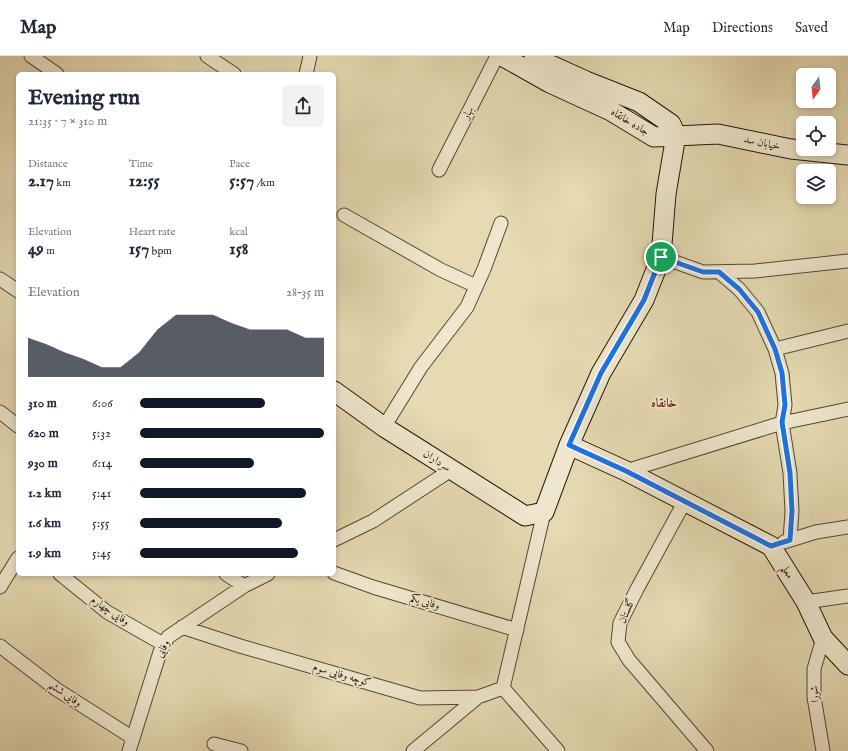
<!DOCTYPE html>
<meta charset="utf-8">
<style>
body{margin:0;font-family:"IM FELL English",Amiri,serif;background:#f2f2f3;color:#1f2937;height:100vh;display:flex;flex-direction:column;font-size:15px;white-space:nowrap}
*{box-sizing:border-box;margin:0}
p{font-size:13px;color:#747a83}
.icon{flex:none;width:22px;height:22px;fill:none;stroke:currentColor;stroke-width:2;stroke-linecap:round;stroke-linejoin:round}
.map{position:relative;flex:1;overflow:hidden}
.side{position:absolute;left:16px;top:16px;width:320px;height:504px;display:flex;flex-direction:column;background:#fff;border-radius:6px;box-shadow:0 2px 6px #0003}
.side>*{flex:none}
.needle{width:26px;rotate:195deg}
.buttons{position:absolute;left:796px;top:12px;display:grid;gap:8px}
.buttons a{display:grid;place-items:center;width:40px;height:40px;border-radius:6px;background:#fff;box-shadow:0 2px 6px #0003;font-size:20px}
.pin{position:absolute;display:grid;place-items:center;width:34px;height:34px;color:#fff;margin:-17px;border:2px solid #fff;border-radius:50%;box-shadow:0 1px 4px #0007}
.round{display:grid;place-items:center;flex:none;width:42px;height:42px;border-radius:6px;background:#f2f2f3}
.head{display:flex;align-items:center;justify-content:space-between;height:68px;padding:0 12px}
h1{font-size:22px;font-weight:700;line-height:30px}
.figures{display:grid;grid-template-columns:repeat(3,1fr);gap:6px;height:68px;padding:4px 12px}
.figures div{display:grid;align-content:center}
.figures b{font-size:17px;font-weight:700}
.figures small{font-size:11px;font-weight:400}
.figures p{font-size:11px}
.chart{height:112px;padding:8px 12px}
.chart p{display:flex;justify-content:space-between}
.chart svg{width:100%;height:72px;margin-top:4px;fill:#111827;opacity:.7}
ul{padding:0 12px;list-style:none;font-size:13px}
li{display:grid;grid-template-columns:64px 48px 1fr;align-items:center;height:30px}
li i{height:10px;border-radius:5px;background:#111827}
header{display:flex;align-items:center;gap:24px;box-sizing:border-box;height:56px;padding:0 20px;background:#fff;border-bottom:1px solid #e0e1e3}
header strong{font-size:19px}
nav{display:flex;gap:22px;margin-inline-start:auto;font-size:14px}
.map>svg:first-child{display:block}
</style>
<header>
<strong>Map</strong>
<nav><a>Map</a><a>Directions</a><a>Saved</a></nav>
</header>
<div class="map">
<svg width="848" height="695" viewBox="0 0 848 695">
<rect width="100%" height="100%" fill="#e5dab2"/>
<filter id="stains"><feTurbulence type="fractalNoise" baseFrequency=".005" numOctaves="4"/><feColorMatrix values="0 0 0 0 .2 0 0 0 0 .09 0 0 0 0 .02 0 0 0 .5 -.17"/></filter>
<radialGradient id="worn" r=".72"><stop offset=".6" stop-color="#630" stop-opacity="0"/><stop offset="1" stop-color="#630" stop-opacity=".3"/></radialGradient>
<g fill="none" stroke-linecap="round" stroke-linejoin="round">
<!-- street casing -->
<g stroke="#544732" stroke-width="15">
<path id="street" d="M31,0L57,18
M207,0L234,18
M306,18L310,0
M439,114L497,0
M344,159L441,214L476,230
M661,201L703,216L755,215L848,205
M719,216L739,233L758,256L775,293L782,317L785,349L782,367L790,417L792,455L790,484
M0,223L18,235
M775,293L848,275
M0,356L18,370
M384,371L421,311L467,251L484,213L501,167
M626,415L782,367L848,353
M685,445L637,533L620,567L618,586L629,604L707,695
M334,484L373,465L451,414
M784,486L816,476L848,471
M334,517L373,531L517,574
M60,518L107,556L163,588
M226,518L244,530
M0,531L18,502
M806,546L848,540
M182,571L240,590L420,642L478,641L503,632
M823,582L814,613V641L823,695
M0,590L56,633L133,682
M503,632L544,456
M503,632L558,695
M214,688L241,695
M129,695L160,596L168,581L244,530L268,518
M413,695L478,641"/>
</g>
<!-- secondary casing -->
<g stroke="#241607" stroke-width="21">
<path id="secondary" d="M502,0L550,27L611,55L654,81L718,78L791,93L848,99
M534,0L544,6L586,25L639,46L671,68L676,79
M334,335L384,371L525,460L544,456L569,389L601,317L644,244L661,201L666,138L676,79
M569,389L626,415L771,490L806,546L823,582L848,609"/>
</g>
<!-- street -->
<use href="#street" stroke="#eee7cd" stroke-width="13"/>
<!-- secondary -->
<use href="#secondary" stroke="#eee7cd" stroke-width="19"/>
</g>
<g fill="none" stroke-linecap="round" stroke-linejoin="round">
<!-- route casing -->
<g stroke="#fff" stroke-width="8">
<path id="route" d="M661,201L703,216H719L739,233L758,256L775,293L782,317L785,349L782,366L790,417L792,455L790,484L771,490L626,415L569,389L601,317L644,244Z"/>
</g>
<!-- route -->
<use href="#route" stroke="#1a73e8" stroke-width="5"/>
</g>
<g text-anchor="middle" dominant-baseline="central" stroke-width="3.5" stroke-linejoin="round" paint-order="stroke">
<!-- street labels -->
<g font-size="11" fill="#241607" stroke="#eee7cd">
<text transform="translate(468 57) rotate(-63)">بهار</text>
<text transform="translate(630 66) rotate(31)">جاده خانقاه</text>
<text transform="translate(762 87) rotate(12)">خیابان سد</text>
<text transform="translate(437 405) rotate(32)">سرداران</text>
<text transform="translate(787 516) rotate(57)">معلم</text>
<text transform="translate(425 546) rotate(17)">وفایی یکم</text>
<text transform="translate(110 555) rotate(34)">وفایی چهارم</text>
<text transform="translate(627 555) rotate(-67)">گلستان</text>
<text transform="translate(163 593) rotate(-65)">وفایی</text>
<text transform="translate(342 619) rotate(16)">کوچه وفایی سوم</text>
<text transform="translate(65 638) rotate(34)">وفایی ششم</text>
<text transform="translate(815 638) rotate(-94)">شورا</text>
</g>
<!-- quarter labels -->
<g font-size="13" font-weight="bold" fill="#7a1f14" stroke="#eee7cd">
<text x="664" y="347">خانقاه</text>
</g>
</g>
<rect width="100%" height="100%" filter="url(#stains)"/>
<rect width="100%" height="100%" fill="url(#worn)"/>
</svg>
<div class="buttons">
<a><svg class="needle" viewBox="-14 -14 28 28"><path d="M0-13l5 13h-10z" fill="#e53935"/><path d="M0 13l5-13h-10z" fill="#747a83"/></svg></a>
<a><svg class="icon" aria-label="locate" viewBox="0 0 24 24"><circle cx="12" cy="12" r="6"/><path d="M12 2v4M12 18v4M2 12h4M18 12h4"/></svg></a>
<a><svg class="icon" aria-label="layers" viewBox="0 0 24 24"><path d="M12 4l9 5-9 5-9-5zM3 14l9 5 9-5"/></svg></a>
</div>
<div class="pin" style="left:661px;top:201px;background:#1e9e55"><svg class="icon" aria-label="arrive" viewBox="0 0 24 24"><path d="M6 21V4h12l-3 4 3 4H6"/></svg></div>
<section class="side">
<div class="head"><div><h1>Evening run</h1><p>21:35 · 7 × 310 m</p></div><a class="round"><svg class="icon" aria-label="share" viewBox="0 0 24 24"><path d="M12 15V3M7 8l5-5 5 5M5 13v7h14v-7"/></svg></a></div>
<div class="figures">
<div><p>Distance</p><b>2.17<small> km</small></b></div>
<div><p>Time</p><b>12:55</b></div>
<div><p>Pace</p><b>5:57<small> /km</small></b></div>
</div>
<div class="figures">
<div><p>Elevation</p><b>49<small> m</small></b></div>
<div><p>Heart rate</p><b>157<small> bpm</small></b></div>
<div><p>kcal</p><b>158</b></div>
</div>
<div class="chart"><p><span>Elevation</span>28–35 m</p>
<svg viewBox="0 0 160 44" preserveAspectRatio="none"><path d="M0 44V20L10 24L20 29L30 33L40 38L50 38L60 29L70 15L80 6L90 6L100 6L110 11L120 15L130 15L140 15L150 20L160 20V44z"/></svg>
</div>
<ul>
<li><b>310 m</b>6:06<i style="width:68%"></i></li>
<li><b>620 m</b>5:32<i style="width:100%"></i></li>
<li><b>930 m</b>6:14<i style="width:62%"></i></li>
<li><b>1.2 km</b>5:41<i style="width:90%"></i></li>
<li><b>1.6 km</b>5:55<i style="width:77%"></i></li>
<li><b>1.9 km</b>5:45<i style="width:86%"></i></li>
</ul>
</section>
</div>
